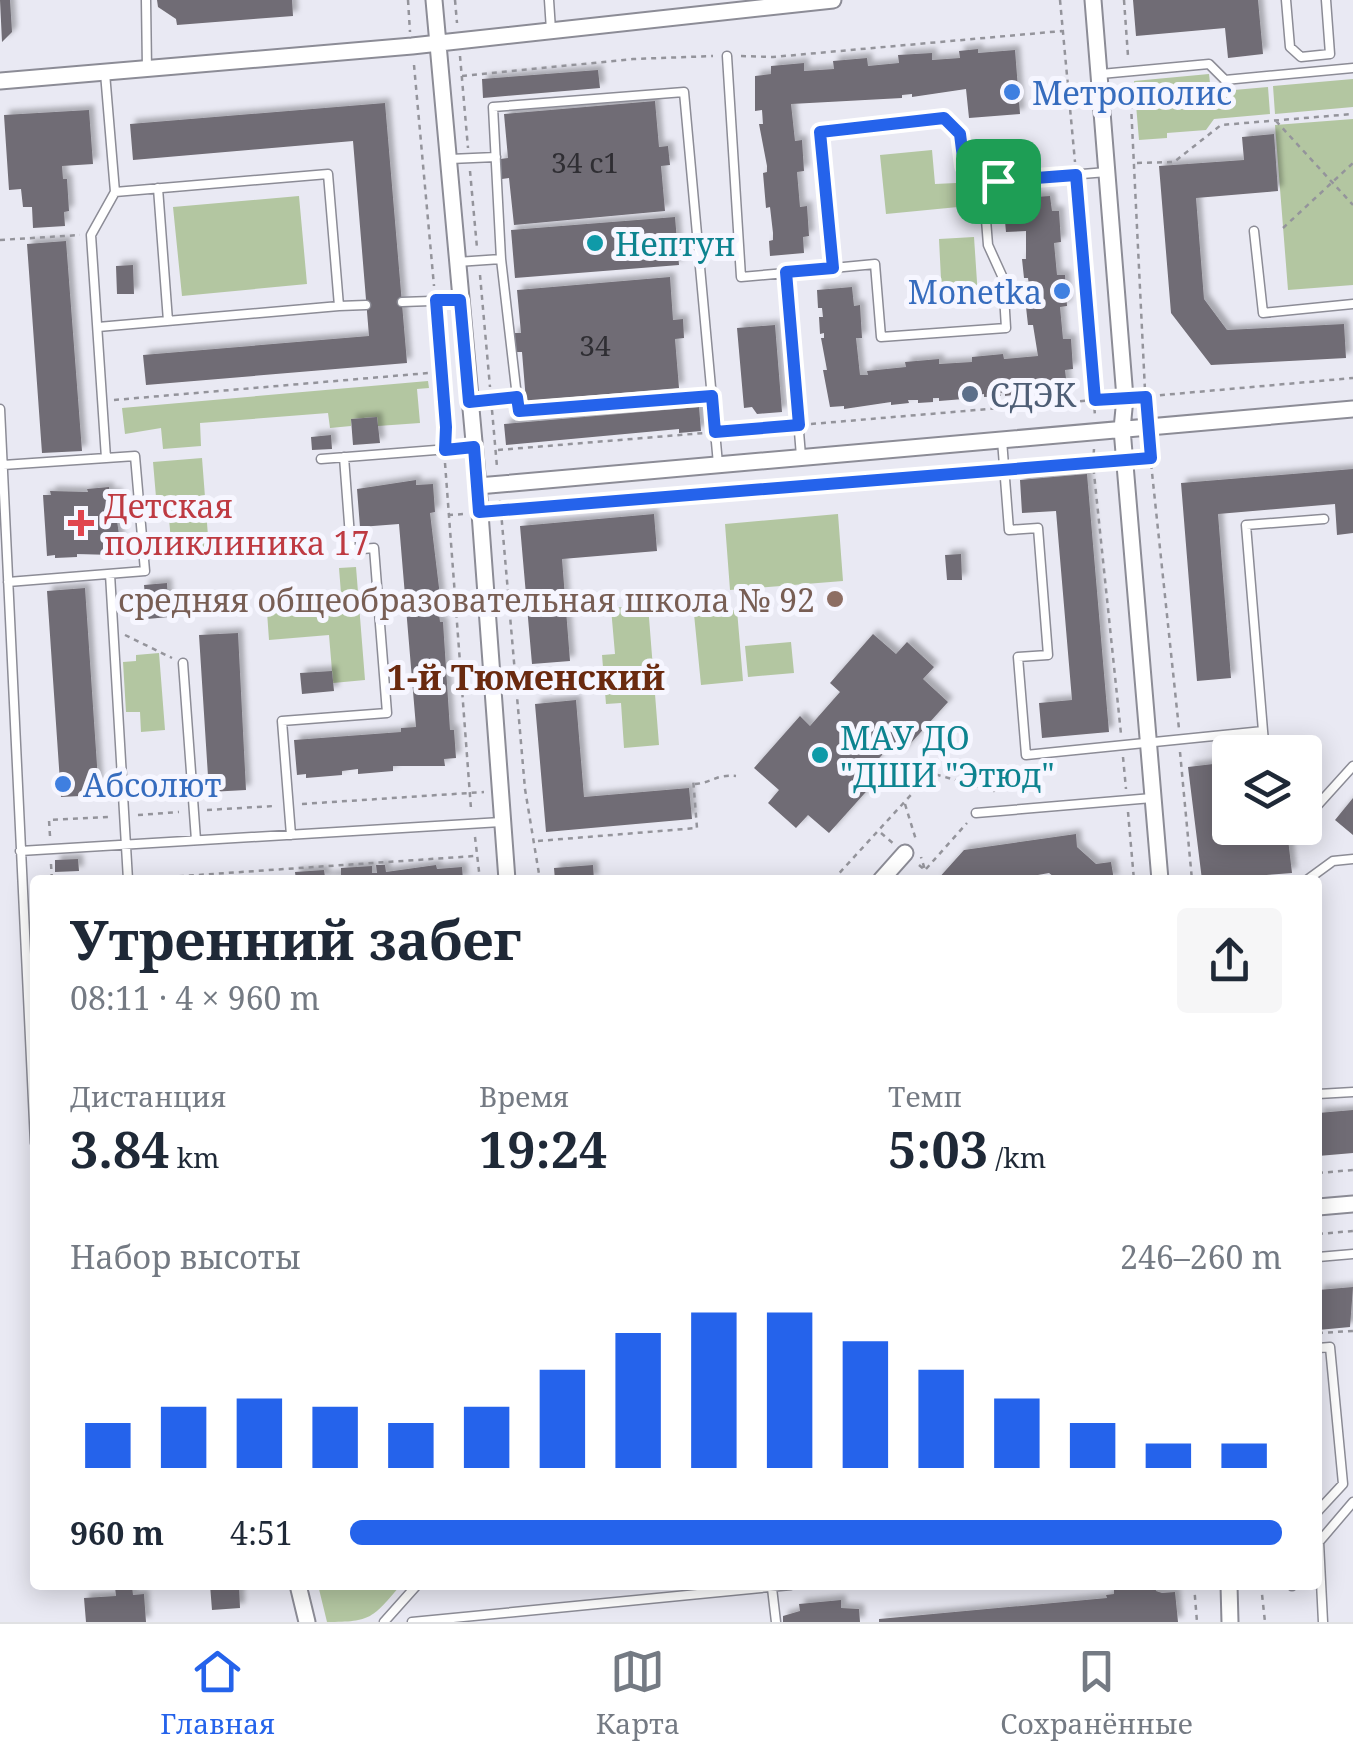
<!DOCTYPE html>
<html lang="ru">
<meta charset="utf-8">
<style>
body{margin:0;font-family:"Noto Serif",serif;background:#f6f6f7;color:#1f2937;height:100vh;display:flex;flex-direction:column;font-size:38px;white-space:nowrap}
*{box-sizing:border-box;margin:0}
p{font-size:32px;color:#747a83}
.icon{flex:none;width:55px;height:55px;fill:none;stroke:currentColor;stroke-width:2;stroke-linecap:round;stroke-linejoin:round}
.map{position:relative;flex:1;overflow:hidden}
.details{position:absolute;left:30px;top:875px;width:1292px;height:715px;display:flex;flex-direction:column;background:#fff;border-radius:10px;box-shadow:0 5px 25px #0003}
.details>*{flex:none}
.fabs{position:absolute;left:1212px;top:735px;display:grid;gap:20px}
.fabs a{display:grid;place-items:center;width:110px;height:110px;border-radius:10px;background:#fff;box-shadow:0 5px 25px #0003;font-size:50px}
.pin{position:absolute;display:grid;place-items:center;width:85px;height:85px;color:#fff;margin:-42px;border-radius:20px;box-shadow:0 5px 15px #0006}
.round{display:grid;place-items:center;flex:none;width:105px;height:105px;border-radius:10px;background:#f6f6f7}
.headline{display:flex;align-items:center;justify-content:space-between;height:170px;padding:0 40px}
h1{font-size:55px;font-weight:700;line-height:75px}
.stats{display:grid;grid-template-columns:repeat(3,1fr);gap:15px;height:170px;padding:10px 40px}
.stats div{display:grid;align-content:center}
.stats b{font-size:50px;font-weight:700}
.stats small{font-size:28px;font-weight:400}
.stats p{font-size:28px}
.chart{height:280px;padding:20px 40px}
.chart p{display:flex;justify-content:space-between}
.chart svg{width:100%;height:180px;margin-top:10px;stroke:#2563eb;stroke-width:6}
ul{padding:0 40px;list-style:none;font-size:32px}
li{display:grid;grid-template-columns:160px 120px 1fr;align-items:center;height:75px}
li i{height:25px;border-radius:12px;background:#2563eb}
.dock{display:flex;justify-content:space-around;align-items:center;height:140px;border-top:2px solid #e0e1e3;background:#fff;font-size:28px;color:#747a83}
.dock a{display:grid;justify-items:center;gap:5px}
.dock .on{color:#2563eb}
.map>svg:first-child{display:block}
</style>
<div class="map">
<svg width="1353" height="1622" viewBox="0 0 1353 1622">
<defs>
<filter id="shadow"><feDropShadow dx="5" dy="-5" stdDeviation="2.5" flood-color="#0004"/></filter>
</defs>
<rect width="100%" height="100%" fill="#e9e9f3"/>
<!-- green -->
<path fill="#b3c6a1" d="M1209,74L1211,92L1268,87L1270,114L1214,119L1206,130L1167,133V138L1139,140L1134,81Z
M1353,79V107L1275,114L1273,86Z
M1353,119V285L1288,290L1275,125Z
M932,150L935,184L956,183L958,207L886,214L880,155Z
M299,196L307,284L182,296L173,207Z
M974,237L978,297L942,299L939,239Z
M428,381L429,388L417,389L420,423L378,426L377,417L351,419V426L330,428L328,413L200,423L201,446L163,449L161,428L125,434L122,408Z
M202,458L209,549L172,552L167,497H156L153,462Z
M838,514L843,581L730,590L725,524Z
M356,567L365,680L333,683L329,635L269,640L267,612L342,606L339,568Z
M648,605L659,745L624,748L621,703L606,704L602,655L615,654L611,608Z
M737,610L743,681L701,685L694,614Z
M791,642L794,673L748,677L745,646Z
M159,653L165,730L141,732L140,712H126L123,662L136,661V655Z
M318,1585H401C372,1618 372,1622 327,1622Z"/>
<!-- building -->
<path fill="#706c74" filter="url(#shadow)" d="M0,0H10L12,32L2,42Z
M157,0H292L293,16L177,25L176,19L158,7Z
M1133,0H1258L1263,54L1228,58L1225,28L1136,36Z
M978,49V53L1015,50L1020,114L969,118L966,89L912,97V94L902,95V98L791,104L795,141L802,140L804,171L797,172L800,207L807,206L809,236L803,237L804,253L770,256L769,241L773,240V233L770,207L766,208L763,173L767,172V166L759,124H763L762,110L755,111V76L771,74V66L804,63V71L834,69L833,61L867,58L868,66L899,63L898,55L932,53V60L960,58L959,51Z
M598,70L600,88L483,98L482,79Z
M655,101L659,147L668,146L670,165L661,166L665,211L514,225L509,178L502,179L500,159L508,158L504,114Z
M385,103L407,363L146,385L143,355L369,336L353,141L133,160L130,124Z
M89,110L93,164L62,166L63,179H67L69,211L64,212L65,226L33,228L32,207H23L21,189L9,190L4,115Z
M1274,134L1278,191L1196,198L1204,299L1227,330L1344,324L1346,358L1211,365L1171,313L1159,166L1244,160L1242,137Z
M1034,192V197L1050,196L1052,211H1059L1061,242L1054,243L1057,275H1065L1067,306L1060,307L1063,339H1071L1073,369L1065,370L1067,387L1052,388V392L1037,393L1036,390L1023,391V394L1005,396V392L1000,393L1001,396L984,397V394L976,395V398L939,401V398H933V402L918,403V400H908L909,403L891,405V402L844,409V406L830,407L823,370H827L821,338H824V333L820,334L819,317H823L822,308H818L817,290L852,287L854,306L860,305L862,338H856L860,375H868L867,371L906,367L905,362L939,359V364L972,362V357L1003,354L1004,359L1038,356L1033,325H1028L1026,307L1031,306L1030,301H1026L1024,285H1029L1028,278H1024L1022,259H1026V231L1006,232L1003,200L1017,199L1016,193Z
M675,217L679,265L515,278L511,230Z
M66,241L82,451L42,453L27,244Z
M133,265L134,294H117L116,266Z
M670,277L673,320L683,319L684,338L675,339L679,388L526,401L522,352H514L513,333H521L517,290Z
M775,325L782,412L757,414L752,407L744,408L737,328Z
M699,407L701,431L679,433V429L506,445L504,424Z
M377,417L380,443L353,445L351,419Z
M331,435L332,449L312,450L311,437Z
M1353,469V533L1337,535L1335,504L1218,514L1231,678L1197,681L1181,483Z
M1087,474L1109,732L1042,738L1039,703L1072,700L1056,511L1022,513L1020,480Z
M416,480V485L433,484L435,512L430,513L440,596H437L440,622H443L450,730H454L456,758L444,759L445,766H393V771L358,774V769L342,771V775L306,778V774L297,775L294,740L401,732V728L416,727L399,524L360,527L357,489Z
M109,487V493L117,492L119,513L116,514L121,548L113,549V555L77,554V557L55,558V555L47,556L43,495H51L50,491L88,492L87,489Z
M654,514L657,551L562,559L570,661L532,664L520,526Z
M961,554L962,580H947L945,555Z
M167,583L169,617L147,619L144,585Z
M85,588L99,795L61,797L47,591Z
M238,633L246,790L209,792L199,635Z
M873,634L896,654L907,642L934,667L923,679L948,702L901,754L891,745L863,776L873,784L829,833L808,815L796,828L768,803L779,790L754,768L800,716L810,726L840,692L830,683Z
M332,671L334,691L302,694L300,673Z
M576,700L584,797L689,788L692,819L546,832L535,704Z
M1230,762V828H1285L1281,833L1288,839L1292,873L1202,880L1188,767Z
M1353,798V835L1335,820Z
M1076,834L1077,847L1096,864L1111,862L1114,880H1058L1049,873L1010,880H937L964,850Z
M78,859L79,871L55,872V860Z
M376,865H385L386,872L436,865L437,869L462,867L463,880H296L295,872L324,870L325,877L341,875V868L372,866V873H377Z
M593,865L594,880H555L554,868Z
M1353,1110V1153L1318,1156V1113Z
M1353,1287L1350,1327L1318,1330V1290Z
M210,1585H239L240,1608L212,1610Z
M1155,1585L1156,1591L1162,1593L1175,1592L1178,1622H879V1619L1107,1598L1106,1595L1114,1594V1588Z
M132,1586L133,1595L144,1594L146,1622H86L84,1598L116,1596L115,1587Z
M841,1600V1608L859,1609L860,1622H783V1616L800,1611L799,1604Z"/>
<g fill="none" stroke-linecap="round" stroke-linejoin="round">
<!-- service casing -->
<g stroke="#8c8c96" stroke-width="11">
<path id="service" d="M146,0L147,69
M549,0L551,30
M1286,0L1290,47L1301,57L1330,54L1326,0
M727,56L741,277L786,273L801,456
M1101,74L1209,64L1225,80L1353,68
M450,159L496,157
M158,188L168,321
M1254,231L1263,313L1353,304
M457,262L501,259
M833,268L875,264L881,337L1006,328L1003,278L988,245L983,182
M786,273L833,268L821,133L945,118L960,134L964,166L983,182L1107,172
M402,302L460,300
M339,306L366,305
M98,327L339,306L328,174L115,192L105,73
M517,397L501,259L493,107L684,92L718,464
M469,401L517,397L519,411L712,396
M0,409L35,1143
M1002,440L1009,530L1038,528L1048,655L1018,657L1026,755L1263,731L1265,752
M321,459L474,447
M3,465L106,458L91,235L115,192
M110,574L128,880
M8,582L145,571L135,456L106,458
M183,663L196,840
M1263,731L1246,525L1324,519
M1305,799L1315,808L1353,766
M976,813L1152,798
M291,835L282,721L387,713L374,548L351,550L344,457
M20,851L501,822
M1307,880L1333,861L1353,859
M1318,1094L1353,1092
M1318,1257L1353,1254
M1318,1348L1330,1347L1343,1484L1318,1511
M1292,1585V1586
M772,1588L776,1622
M384,1622L417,1585
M412,1622L791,1585
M1323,1622L1319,1542L1353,1502"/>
</g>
<!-- minor casing -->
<g stroke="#8c8c96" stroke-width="19">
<path id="minor" d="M434,0L478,486L507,880
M1093,0L1125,398L1122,429L1160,880
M0,81L412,46L833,0
M478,486L1353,409
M881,880L905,853
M1318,1207L1353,1204
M298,1585L307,1622
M1229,1585L1230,1622"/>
</g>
<!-- path -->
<path stroke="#94949b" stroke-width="2.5" stroke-dasharray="5 5" stroke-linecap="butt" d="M408,0L410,32
M455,0L457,23
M1060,0L1075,162
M1124,0L1128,56
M460,56L468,148
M741,56L773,57L1062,31
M414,65L434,286
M462,76L633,59L713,56
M1130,84L1146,411
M1276,121L1353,205
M1137,163L1174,162L1221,125L1353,114
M470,171L477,248
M1078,189L1095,416
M1283,228L1353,163
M0,240L80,235
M480,275L490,387
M437,314L446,435
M1140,397L1353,378
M114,400L440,372
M492,410L497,467
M811,424L1107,399
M727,431L783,426
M1149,444L1179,729
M1094,449L1093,464L1121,734
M498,450L704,433
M445,463L471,809
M1016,471L1108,463
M500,500L525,789L540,880
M503,513L994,473
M448,515L465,514
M125,635L172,658
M1180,752L1192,880
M1123,757L1126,789
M695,784C711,783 716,774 736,776
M302,804L484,792
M905,804L916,840
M207,810L274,806
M1128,812L1134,880
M138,815L179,812
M881,833L894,844
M50,836L49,820L110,817
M475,837L480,880
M538,841L697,828L693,778
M51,864L52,880
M919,865L925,870L921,857
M926,869L967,823
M139,879L475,856
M833,880L931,773L994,791L1019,763
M1318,1173L1353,1170
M1318,1234L1353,1231
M1318,1333L1353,1331
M1194,1585L1197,1622
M1261,1585L1265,1622"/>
<!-- service -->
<use href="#service" stroke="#fff" stroke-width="8"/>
<!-- minor -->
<use href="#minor" stroke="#fff" stroke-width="15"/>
</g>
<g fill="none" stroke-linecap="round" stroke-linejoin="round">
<!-- route casing -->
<g stroke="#fff" stroke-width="20">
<path id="route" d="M944,118L960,134L964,166L983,182L1076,175L1095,400L1146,397L1151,458L479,512L474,447L445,450L446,427L436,300H460L469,402L517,397L519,411L712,396L715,432L799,425L786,272L833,268L820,132Z"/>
</g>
<!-- route -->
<use href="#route" stroke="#2563eb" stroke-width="12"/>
</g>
<!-- markers -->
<g fill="#3f7fe0" stroke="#f6f6ff" stroke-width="4">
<circle cx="1012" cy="92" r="10"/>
<circle cx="1062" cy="291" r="10"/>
<circle cx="63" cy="784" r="10"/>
</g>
<g fill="#0f9aa8" stroke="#f6f6ff" stroke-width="4">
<circle cx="595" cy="243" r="10"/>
<circle cx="820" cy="755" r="10"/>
</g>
<circle fill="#5c6f8a" stroke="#f6f6ff" stroke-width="4" cx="970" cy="394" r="10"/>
<path fill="#e0444e" stroke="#f6f6ff" stroke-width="4" d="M76 508h10v10h10v10h-10v10h-10v-10h-10v-10h10z"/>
<circle fill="#8d6e63" stroke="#f6f6ff" stroke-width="4" cx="835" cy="599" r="10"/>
<g text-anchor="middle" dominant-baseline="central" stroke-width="10" stroke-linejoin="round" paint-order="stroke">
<!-- number labels -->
<g font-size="28" fill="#2f2e33">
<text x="585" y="162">34 с1</text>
<text x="595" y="345">34</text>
</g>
<!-- shop labels -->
<g font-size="32" fill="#366cbe" stroke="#f6f6ff" text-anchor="start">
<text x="1032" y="92">Метрополис</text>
<text x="1042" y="291" text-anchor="end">Monetka</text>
<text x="83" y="784">Абсолют</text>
</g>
<!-- culture labels -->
<g font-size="32" fill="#0d838f" stroke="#f6f6ff" text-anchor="start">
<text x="615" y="243">Нептун</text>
<text x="840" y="737">МАУ ДО<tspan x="840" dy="37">"ДШИ "Этюд"</tspan></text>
</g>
<!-- service labels -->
<g font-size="32" fill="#4e5e75" stroke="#f6f6ff" text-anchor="start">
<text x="990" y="394">СДЭК</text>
</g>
<!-- health labels -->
<g font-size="32" fill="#be3a42" stroke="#f6f6ff" text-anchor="start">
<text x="104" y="505">Детская<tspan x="104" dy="37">поликлиника 17</tspan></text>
</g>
<!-- education labels -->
<g font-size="32" fill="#785e54" stroke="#f6f6ff" text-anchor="end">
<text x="815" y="599">средняя общеобразовательная школа № 92</text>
</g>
<!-- neighbourhood labels -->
<g font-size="35" font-weight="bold" fill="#6a2a0f" stroke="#f6f6ff">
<text x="526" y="676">1-й Тюменский</text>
</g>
</g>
</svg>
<div class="fabs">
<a><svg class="icon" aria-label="layers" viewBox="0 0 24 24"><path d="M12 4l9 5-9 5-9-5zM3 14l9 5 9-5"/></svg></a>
</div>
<div class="pin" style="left:998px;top:181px;background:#1e9e55"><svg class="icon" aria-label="arrive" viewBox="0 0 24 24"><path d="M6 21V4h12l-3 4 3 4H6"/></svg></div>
<section class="details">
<div class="headline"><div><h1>Утренний забег</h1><p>08:11 · 4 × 960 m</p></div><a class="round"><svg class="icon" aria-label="share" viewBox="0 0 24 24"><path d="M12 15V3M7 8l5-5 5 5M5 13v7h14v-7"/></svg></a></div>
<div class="stats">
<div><p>Дистанция</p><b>3.84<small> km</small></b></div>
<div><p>Время</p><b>19:24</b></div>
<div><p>Темп</p><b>5:03<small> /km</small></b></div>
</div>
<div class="chart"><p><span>Набор высоты</span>246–260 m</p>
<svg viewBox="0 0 160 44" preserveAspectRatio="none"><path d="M5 44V33M15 44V29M25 44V27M35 44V29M45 44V33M55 44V29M65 44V20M75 44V11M85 44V6M95 44V6M105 44V13M115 44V20M125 44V27M135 44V33M145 44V38M155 44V38"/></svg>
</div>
<ul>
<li><b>960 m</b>4:51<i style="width:100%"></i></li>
</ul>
</section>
</div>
<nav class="dock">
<a class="on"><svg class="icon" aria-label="home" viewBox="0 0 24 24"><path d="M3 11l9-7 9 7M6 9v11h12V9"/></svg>Главная</a>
<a><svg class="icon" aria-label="map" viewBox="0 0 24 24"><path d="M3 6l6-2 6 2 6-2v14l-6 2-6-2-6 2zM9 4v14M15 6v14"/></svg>Карта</a>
<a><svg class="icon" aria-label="saved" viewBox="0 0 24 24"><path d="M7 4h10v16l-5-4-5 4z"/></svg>Сохранённые</a>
</nav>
